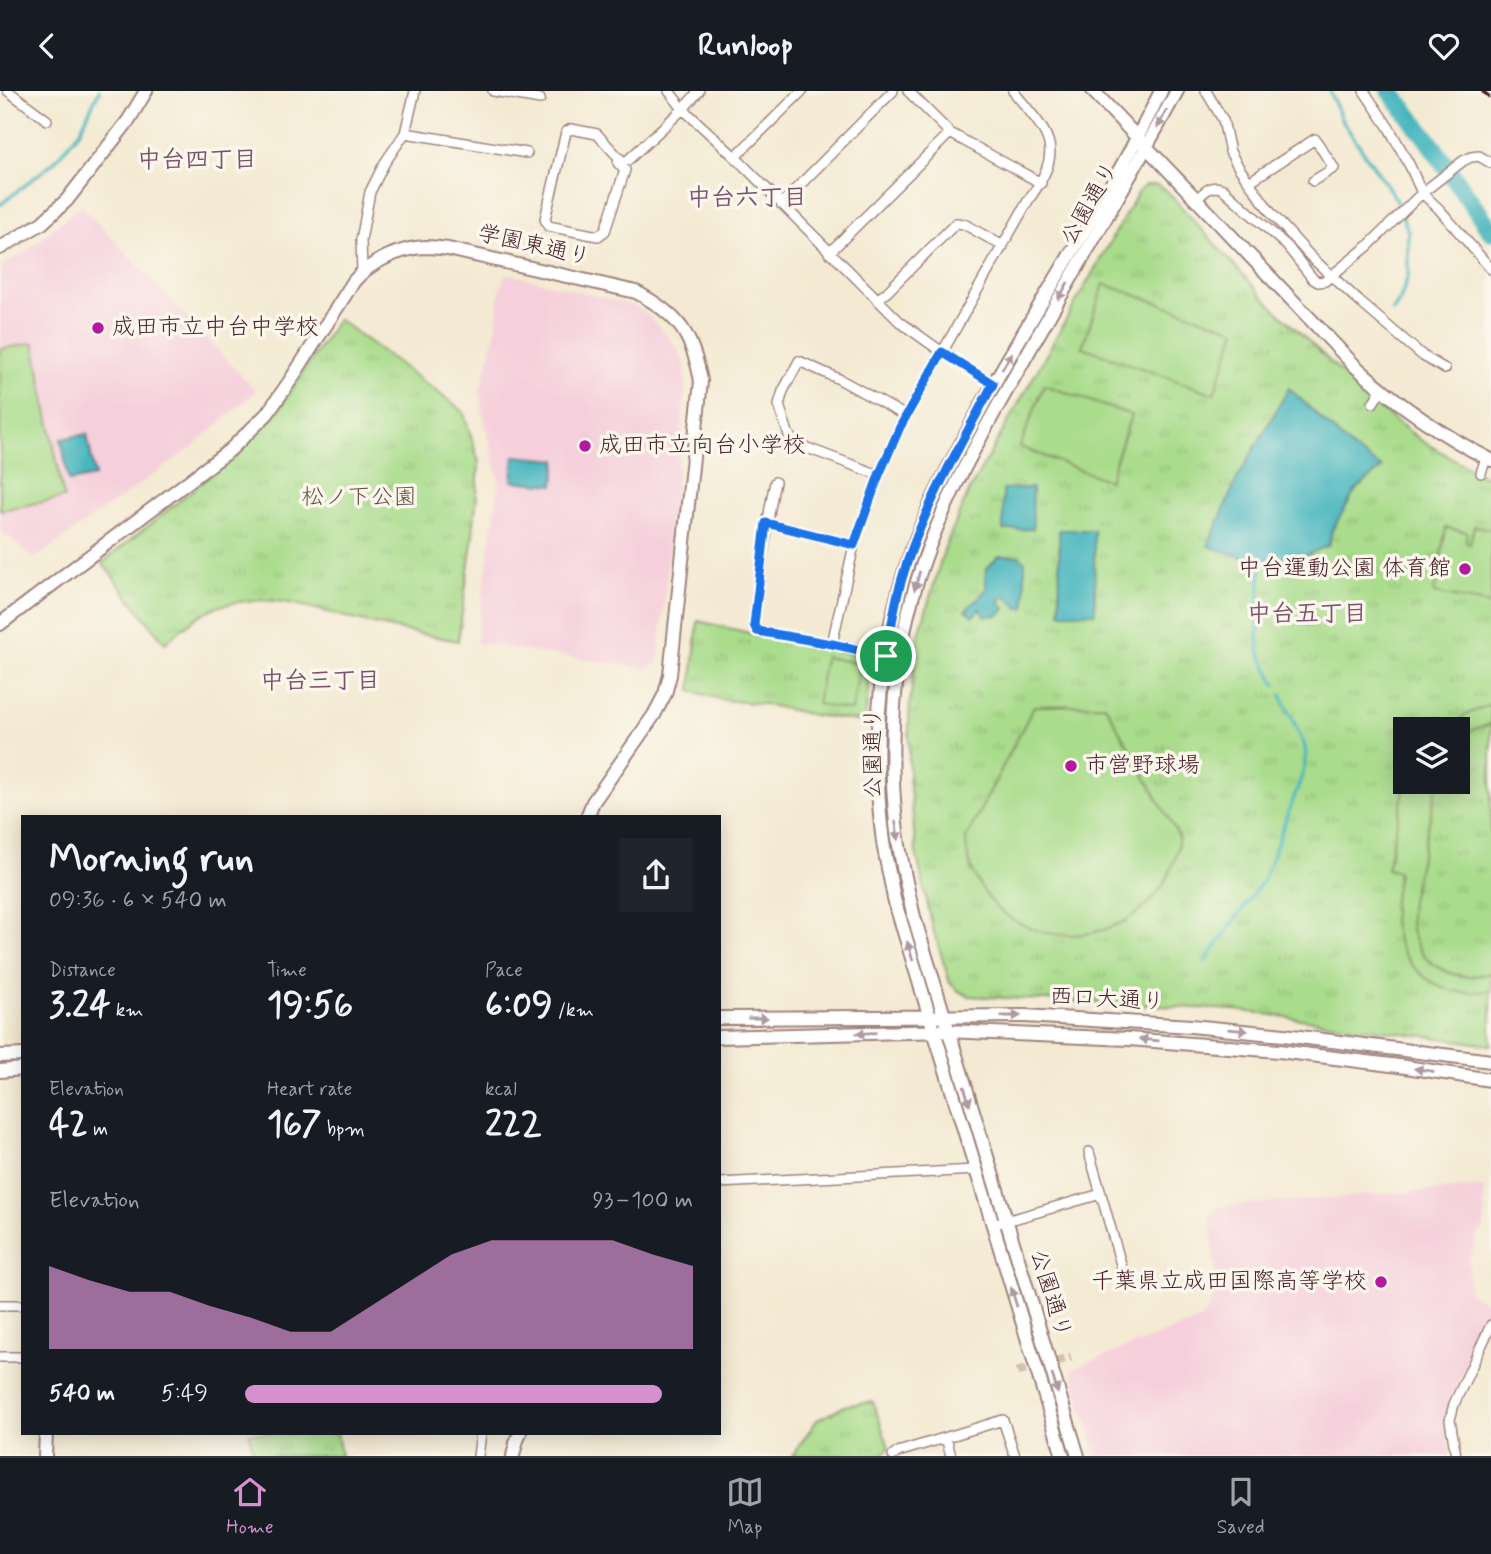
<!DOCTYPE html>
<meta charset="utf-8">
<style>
body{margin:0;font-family:Mynerve,"Klee One",sans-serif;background:#20242c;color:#f1f3f6;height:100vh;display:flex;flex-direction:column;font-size:26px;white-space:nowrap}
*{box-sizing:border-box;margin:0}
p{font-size:23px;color:#9ea1a6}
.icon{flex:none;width:38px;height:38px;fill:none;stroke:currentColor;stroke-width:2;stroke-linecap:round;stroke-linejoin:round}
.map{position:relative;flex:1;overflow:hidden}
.drawer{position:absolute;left:21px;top:724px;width:700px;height:620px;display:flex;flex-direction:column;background:#171b24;border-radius:0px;box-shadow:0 4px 18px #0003}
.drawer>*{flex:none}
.fabs{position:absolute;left:1393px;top:626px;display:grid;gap:14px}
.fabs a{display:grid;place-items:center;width:77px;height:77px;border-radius:0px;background:#171b24;box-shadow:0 4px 18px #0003;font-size:35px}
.pin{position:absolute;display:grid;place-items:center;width:60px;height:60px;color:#fff;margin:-30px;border:4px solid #fff;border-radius:50%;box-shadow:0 2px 7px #0007}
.round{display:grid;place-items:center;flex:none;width:74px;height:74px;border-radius:0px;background:#20242c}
.summary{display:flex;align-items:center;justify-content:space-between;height:119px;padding:0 28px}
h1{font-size:38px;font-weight:700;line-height:52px}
.stats{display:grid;grid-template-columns:repeat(3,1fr);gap:10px;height:119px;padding:7px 28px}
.stats div{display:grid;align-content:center}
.stats b{font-size:35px;font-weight:700}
.stats small{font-size:19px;font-weight:400}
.stats p{font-size:19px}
.chart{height:196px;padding:14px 28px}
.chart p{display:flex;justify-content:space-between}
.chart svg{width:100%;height:126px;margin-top:7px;fill:#d690ce;opacity:.7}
ul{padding:0 28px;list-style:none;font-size:23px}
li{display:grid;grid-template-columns:112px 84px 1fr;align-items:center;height:52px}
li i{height:18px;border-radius:9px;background:#d690ce}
header{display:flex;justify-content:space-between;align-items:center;height:91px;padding:0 28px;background:#171b24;font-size:32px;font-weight:700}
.menu{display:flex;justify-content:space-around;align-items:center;height:98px;border-top:2px solid #363941;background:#171b24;font-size:19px;color:#9ea1a6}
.menu a{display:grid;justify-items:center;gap:4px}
.menu .active{color:#d690ce}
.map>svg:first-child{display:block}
</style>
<header><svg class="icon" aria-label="back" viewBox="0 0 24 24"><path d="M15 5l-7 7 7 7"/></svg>Runloop<svg class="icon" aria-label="heart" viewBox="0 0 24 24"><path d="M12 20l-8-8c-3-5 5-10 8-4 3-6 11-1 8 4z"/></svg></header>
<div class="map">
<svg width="1491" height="1365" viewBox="0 0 1491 1365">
<defs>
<pattern id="park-tufts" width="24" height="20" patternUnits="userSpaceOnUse" patternTransform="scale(1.75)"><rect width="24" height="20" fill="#a9dc8b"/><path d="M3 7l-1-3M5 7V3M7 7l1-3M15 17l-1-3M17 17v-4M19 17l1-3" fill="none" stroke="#93bc78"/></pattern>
</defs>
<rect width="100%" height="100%" fill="#fbf7ec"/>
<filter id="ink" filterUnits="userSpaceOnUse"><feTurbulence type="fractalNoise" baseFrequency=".0143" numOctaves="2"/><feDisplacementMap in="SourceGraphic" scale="14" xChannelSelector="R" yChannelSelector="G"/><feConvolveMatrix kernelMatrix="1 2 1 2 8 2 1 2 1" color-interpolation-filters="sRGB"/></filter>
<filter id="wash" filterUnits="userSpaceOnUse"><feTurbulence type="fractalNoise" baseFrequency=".00686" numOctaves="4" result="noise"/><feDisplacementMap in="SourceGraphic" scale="28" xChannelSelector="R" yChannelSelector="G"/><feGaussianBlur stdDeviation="1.57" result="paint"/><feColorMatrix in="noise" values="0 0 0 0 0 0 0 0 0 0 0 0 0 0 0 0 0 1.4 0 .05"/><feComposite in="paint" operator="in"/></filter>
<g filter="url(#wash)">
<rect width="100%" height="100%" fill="#f4ead3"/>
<!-- built -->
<path fill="#f5cfdb" d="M81,114L256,300L191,357L37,466L31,465L0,439V175L23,163Z
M506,182L635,215L648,224L678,258L685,276L686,295L658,573L645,577L476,552L499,391L482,319L480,300L496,240L499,201Z
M1478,1096L1484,1097V1137L1478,1144L1469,1169V1202L1491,1213V1225L1449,1310L1446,1328L1450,1365H1097L1071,1278L1199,1229L1205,1223L1215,1205L1216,1186L1210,1129L1214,1118L1223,1115Z"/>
<!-- park -->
<path fill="url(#park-tufts)" stroke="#7a7e5b" stroke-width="2" fill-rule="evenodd" d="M1146,94H1157L1166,99L1266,209L1373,312L1422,350L1491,389V954L1235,919L969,905L958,900L950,892L933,838L916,761L909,685V621L917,550L945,456L969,400L1139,100ZM1405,639H1458V691H1405Z
M338,228L463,320L479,371L477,402L473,444L458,550C424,544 390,537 357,529C310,517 273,501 224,514C201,519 182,538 165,552L102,472L225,373L274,326Z
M698,530L771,547L871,566L865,631L813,624L764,613L723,609L691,600Z
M873,1311L889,1357L881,1365H792L817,1329L847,1314Z
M249,1342H337L341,1365H254Z"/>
<!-- garden -->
<path fill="#a9dc8b" stroke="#7a7e5b" stroke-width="2" d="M1104,193L1236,239L1214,303L1082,256Z
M34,252L64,407L0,419V258Z
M1044,294L1131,324L1109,390L1020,356Z
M1474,435L1491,438V513L1434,502L1446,437L1467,441L1466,452L1470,453Z
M825,566L860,573L852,620L817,613Z
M1491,613V633L1474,638L1458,650V639H1432L1435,626L1451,629L1450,637L1465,624Z
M1105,614L1178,744C1180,757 1173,773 1168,785C1133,856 1025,866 982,798C972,782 966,766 966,747L1034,615Z
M1406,691H1438L1411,810C1410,820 1409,829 1411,838C1420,875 1455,893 1491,882V899C1443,911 1398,878 1393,829C1392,813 1396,796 1398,780L1387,778Z"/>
<!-- water -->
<path fill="#45b5be" stroke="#486a74" stroke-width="2" d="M1289,297L1352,357L1382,377L1356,399L1332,439L1329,454L1299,468L1253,470L1208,455L1237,388Z
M87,343L95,385L69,390L61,348Z
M514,365L557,369L554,394L512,390Z
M1032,397L1033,438L1003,439V398Z
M1059,439H1094L1095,522H1060Z
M999,465H1019L1025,471V517H1019L1005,504L999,511L1005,518L999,524L986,525L979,518L973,525L966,519L986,499V478Z"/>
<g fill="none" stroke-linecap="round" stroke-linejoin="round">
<!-- stream -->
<path stroke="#45b5be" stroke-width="3.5" d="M1330,0L1341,28L1396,108L1408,140V185L1400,209L1393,220
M0,114L54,71L80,40L99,0
M1261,470L1258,537L1259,560L1276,594
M1205,871L1264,788L1303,682L1306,663L1304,653L1281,604"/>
<!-- river -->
<path stroke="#45b5be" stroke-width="19" d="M1390,0L1428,49L1491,140"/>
</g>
</g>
<g filter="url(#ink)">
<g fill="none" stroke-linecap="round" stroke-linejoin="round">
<!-- street-tunnel -->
<path stroke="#d2c1b1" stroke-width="9" stroke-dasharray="9 4.5" stroke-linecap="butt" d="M1017,1281L1071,1266"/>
<!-- street casing -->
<g stroke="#9f847f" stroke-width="12">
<path id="street" d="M8,0L47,29
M493,0L540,8
M669,0L683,18L735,66L900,231L942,261L993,293
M908,0L950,42L1041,92
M1206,0L1223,29L1230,61L1239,77L1272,123L1311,166L1361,212L1423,265L1445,278
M1364,0L1389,37L1410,75L1422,102L1439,118L1491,178
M571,38L597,43L622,70L618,72L625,79L605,140L598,145L548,135L545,128L566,41Z
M405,42L527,62
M735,66L802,0
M619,72L628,69L683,18L699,0
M1249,91L1315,48L1334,77L1313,90
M1197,108C1205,100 1211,93 1223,98L1287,155L1313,188L1318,191L1325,190L1368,155L1422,102L1463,70L1471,66L1479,65L1491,72
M781,113L893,0
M829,162L950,42
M362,181L361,149L370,101L384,73L405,42L415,0
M877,209L887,201L956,132L964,133L1003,155
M1373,312L1381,299
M1481,382L1486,367
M879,384L794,352L788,342L779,314L783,300L799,270L839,288L906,325
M775,391C765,438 760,486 754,534L757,540L832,553L900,567
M767,432L854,454
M832,553L854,454L879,384L900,336L1029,108C1067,56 1048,43 1013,0
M1089,1061L1126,1191
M719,1092L976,1079
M992,1134L1101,1103
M0,1214H23
M0,1266H23
M946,1347L951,1365
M478,1365L481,1342
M893,1365L898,1361L1003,1329L1015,1365
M1456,1365L1450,1329L1454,1313L1491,1234"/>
</g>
<!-- secondary casing -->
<g stroke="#9f847f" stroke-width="16">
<path id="secondary" d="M1093,0L1355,275C1397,313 1441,344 1491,369
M0,157L42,132L67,109L128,30L146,0
M0,533L230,359L267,323L290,290L354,190C370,171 400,157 425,156C433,156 441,157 448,158L636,201C679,224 692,243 701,290L670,584L665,603L654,624L593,711L587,726
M719,927L1025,925L1191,935L1284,944L1491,970
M719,946L947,940L1129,948L1279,960L1399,975L1491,989
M0,965L23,964
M0,980L23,978
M45,1365L46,1342
M513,1365L516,1352L520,1342
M1063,1365L894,808C891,789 886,770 883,751C872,669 877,579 899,499C916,436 947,378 978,321C1037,213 1107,111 1161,0
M1078,1365L914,826C907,795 899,764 896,732C889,664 892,594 907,527C929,434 973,358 1020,276C1072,184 1127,93 1177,0"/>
</g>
<!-- street -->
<use href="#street" stroke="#fff" stroke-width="9"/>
<!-- secondary -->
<use href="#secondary" stroke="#fff" stroke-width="12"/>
<!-- rail -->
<path stroke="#4a1f2b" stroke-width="3.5" stroke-dasharray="10 5" stroke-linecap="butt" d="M1482,0L1491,7"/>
</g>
<!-- one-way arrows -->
<defs><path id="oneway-solid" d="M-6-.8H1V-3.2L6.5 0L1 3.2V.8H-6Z" transform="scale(1.75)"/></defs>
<g fill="#ae9aa0">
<use href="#oneway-solid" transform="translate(1162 28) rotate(118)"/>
<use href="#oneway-solid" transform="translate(1063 200) rotate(120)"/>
<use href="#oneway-solid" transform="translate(1007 270) rotate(-59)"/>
<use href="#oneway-solid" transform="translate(917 490) rotate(106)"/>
<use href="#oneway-solid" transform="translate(897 740) rotate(82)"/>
<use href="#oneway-solid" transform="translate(910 860) rotate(-107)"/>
<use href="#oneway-solid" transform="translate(1011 925)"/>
<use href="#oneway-solid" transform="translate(758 927)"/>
<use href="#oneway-solid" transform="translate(1238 939) rotate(5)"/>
<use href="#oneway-solid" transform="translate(866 942) rotate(178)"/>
<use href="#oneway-solid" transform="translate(1149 949) rotate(-175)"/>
<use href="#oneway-solid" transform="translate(1424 979) rotate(-171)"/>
<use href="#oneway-solid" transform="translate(967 1005) rotate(73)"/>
<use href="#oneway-solid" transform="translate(1014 1206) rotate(-107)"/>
<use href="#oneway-solid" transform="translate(1055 1293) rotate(73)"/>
</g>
</g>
<g fill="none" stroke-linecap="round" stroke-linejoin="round" filter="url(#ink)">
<!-- route casing -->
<g stroke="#fff" stroke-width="14">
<path id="route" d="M942,261L993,293C957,360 917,428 898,502C893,523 890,544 886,565L832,553L757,540L754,534L766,432L854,454L879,384L900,336Z"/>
</g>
<!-- route -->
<use href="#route" stroke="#1a73e8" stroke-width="9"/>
</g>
<!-- markers -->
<g fill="#b5179e" stroke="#fbf7ec" stroke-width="2.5">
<circle cx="98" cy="237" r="7"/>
<circle cx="585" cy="355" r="7"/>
<circle cx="1465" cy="478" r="7"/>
<circle cx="1071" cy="675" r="7"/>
<circle cx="1381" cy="1191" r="7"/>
</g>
<g text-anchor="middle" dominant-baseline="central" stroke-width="7" stroke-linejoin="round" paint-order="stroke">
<!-- street labels -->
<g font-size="23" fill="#4a1f2b" stroke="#fbf7ec">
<text transform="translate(1090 113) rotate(-60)">公園通り</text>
<text transform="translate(534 155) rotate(13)">学園東通り</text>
<text transform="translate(874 662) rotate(-90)">公園通り</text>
<text transform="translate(1107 909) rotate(3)">西口大通り</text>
<text transform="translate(1050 1203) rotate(73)">公園通り</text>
</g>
<!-- poi labels -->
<g font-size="23" fill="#4a1f2b" stroke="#fbf7ec" text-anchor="start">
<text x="112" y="237">成田市立中台中学校</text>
<text x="599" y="355">成田市立向台小学校</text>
<text x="1451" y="478" text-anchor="end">中台運動公園 体育館</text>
<text x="1085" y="675">市営野球場</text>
<text x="1367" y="1191" text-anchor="end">千葉県立成田国際高等学校</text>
</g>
<!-- park labels -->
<g font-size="23" fill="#624e43" stroke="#fbf7ec">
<text x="359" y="407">松ノ下公園</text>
</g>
<!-- neighbourhood labels -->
<g font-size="24" font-weight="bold" fill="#7c526a" stroke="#fbf7ec">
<text x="197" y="69">中台四丁目</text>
<text x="747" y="107">中台六丁目</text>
<text x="1307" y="523">中台五丁目</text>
<text x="320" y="590">中台三丁目</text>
</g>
</g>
</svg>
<div class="fabs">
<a><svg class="icon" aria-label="layers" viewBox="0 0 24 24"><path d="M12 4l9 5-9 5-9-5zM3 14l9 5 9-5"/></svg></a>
</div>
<div class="pin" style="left:886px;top:565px;background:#1e9e55"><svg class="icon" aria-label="arrive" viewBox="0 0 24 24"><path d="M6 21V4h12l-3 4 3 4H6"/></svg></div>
<section class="drawer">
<div class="summary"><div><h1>Morning run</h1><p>09:36 · 6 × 540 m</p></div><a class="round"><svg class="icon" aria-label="share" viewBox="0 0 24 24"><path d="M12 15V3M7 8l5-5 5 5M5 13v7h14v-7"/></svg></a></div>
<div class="stats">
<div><p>Distance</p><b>3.24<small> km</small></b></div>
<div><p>Time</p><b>19:56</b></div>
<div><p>Pace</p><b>6:09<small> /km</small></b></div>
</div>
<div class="stats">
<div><p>Elevation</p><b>42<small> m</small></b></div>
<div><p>Heart rate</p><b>167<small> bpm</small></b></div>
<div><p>kcal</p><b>222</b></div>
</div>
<div class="chart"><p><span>Elevation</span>93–100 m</p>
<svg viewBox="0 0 160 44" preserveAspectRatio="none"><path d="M0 44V15L10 20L20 24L30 24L40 29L50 33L60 38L70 38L80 29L90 20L100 11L110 6L120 6L130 6L140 6L150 11L160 15V44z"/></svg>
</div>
<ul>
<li><b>540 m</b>5:49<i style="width:93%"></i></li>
</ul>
</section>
</div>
<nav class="menu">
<a class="active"><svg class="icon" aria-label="home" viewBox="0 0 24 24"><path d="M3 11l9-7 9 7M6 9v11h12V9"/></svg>Home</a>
<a><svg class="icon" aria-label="map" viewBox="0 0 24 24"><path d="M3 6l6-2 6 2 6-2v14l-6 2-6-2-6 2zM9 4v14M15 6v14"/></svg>Map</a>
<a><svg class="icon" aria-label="saved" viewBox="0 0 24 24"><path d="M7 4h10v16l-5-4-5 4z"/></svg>Saved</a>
</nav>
